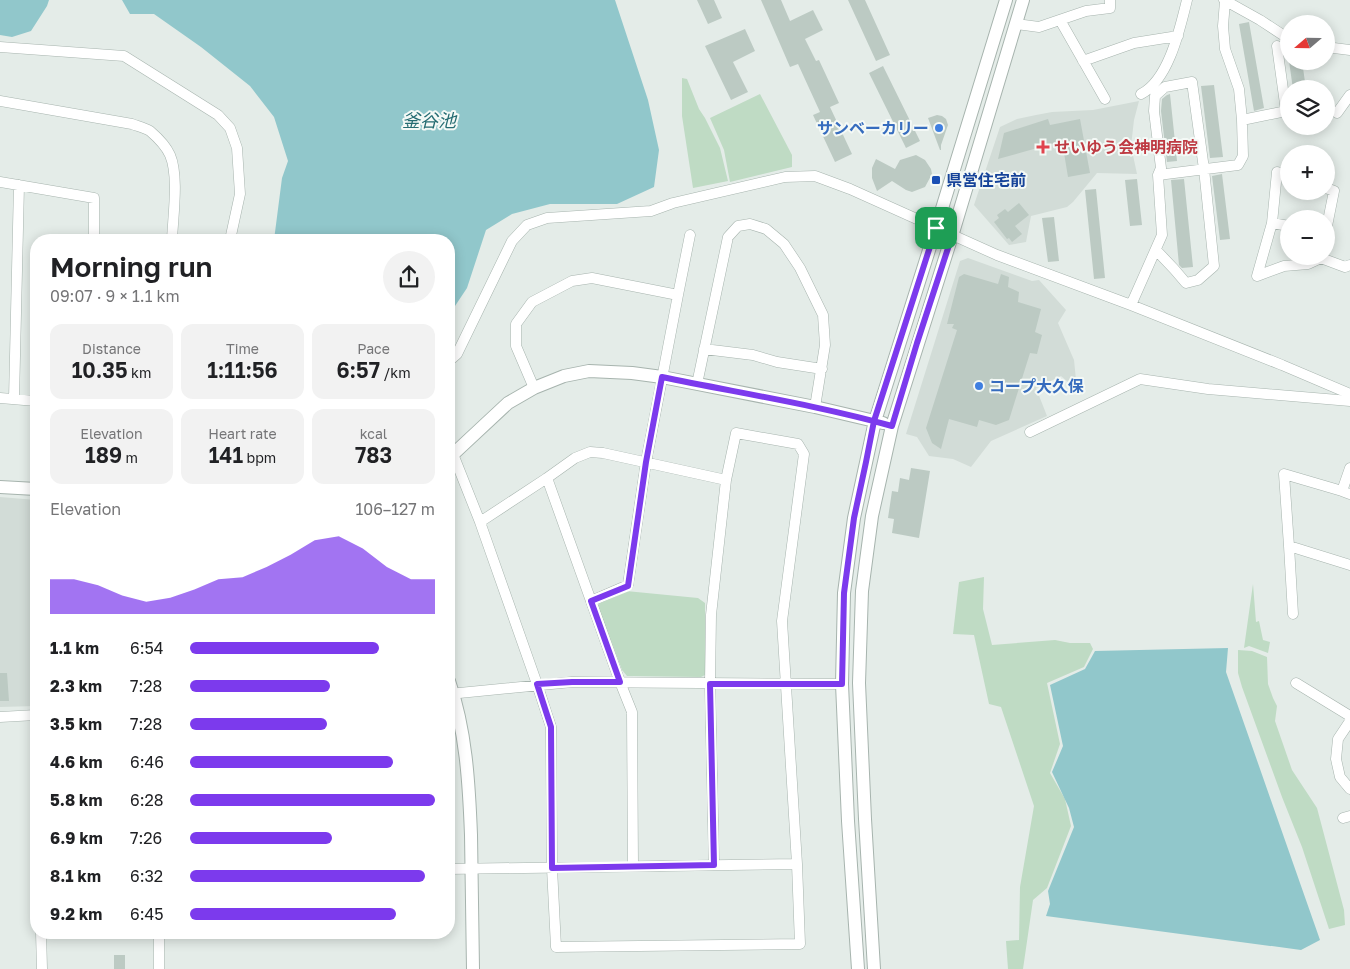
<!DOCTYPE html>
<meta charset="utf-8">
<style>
body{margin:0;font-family:"Golos Text","Noto Sans JP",sans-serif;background:#f2f2f2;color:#202124;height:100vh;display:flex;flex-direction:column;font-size:19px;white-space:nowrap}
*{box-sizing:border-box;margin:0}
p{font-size:16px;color:#757577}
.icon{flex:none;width:28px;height:28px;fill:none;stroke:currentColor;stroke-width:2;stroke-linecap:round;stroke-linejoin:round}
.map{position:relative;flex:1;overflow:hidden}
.drawer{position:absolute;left:30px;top:234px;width:425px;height:705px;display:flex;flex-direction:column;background:#fff;border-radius:20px;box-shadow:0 2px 12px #0003}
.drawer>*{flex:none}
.needle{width:32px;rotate:250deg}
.tools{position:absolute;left:1280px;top:15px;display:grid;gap:10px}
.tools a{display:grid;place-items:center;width:55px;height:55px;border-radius:50%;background:#fff;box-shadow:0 2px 12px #0003;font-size:25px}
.pin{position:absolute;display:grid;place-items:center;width:42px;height:42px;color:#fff;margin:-21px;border-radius:10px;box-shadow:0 2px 8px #0006}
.round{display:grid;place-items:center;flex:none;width:52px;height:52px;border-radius:26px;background:#f2f2f2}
.headline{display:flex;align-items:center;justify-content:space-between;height:85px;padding:0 20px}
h1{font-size:28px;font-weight:600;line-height:38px}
.stats{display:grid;grid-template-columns:repeat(3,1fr);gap:8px;height:85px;padding:5px 20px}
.stats div{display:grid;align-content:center;border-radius:12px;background:#f2f2f2;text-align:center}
.stats b{font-size:21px;font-weight:600}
.stats small{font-size:14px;font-weight:400}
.stats p{font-size:14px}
.chart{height:140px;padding:10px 20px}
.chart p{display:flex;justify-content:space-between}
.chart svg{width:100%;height:90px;margin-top:5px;fill:#7c3aed;opacity:.7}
ul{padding:0 20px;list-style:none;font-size:16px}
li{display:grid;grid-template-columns:80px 60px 1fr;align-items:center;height:38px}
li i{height:12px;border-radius:6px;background:#7c3aed}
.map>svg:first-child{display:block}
</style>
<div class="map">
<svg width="1350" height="969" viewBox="0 0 1350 969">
<rect width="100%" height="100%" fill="#e4ece8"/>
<!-- built -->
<path fill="#d2dcd7" d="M1139,101L1134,120L1131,146L1137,174L1097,173L1073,202L1067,207L1031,216L1026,242L1009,245L974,205L1000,127L1017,119L1036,115L1052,112L1093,110Z
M968,258L1032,281L1039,280L1066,310L1058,323L1074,360L1076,380L1069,383L1061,376L1036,388L1047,416L991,441L971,467L953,459L929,456L917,437L906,434L960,261Z
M0,497L36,500V706L0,707Z"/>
<!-- green -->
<path fill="#bfdbc4" d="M682,78L687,79L699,109L705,118L720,148L728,181L693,188L682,116Z
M760,94L792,155V167L730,182L724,150L710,118Z
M984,577L983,609L992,645L1055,640L1070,643H1090L1093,649L1084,667L1047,683L1060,744L1050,773L1065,799L1071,826L1047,888L1033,900L1023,969H1008L1006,941L1019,940L1020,887L1034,806L1001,707L989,704L974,635L953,634L959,582Z
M1253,584L1256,622L1259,621L1263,640L1270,642L1268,653L1249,646L1244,648Z
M626,591L698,598L705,603V675L701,677L627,676L622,670L598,607L599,600Z
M1238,650L1252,651L1267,657L1268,684L1273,698L1277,706L1275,721L1292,770L1317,808L1344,910L1345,925L1329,929L1302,847L1282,797L1242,687L1238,673Z"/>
<!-- water -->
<path fill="#91c7cb" d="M0,0H49L47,6L31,31L12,37L0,35Z
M122,0H615L648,100L659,150L654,187L617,204H550L512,214L486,230L467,288L449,315V240H274L282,178L288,161L274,117L250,86L201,47L154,14H130Z
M1228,648L1226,672L1320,940L1301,950L1046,916L1050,904L1048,891L1074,827L1069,808L1052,772L1063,746L1050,685L1085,669L1095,651Z"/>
<!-- building -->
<path fill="#bccac3" d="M697,0H714L722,18L708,24Z
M761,0H781L790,21L813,10L823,30L805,39L816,61L819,60L839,103L830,107L852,154L835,162L813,115L820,112L798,64L790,67Z
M848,0H865L890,55L876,61Z
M1249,22L1264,108L1254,111L1239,24Z
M745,29L755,51L733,62L748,92L731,100L705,46Z
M1289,61H1302L1306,89H1293Z
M883,66L920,141L906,148L869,73Z
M1214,85L1223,157L1210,158L1201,86Z
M1170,94L1177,161L1167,162L1161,111L1162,99L1167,95Z
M937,115L942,116L946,119L948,125L941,145V150H940L928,118Z
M1048,119L1050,125L1080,119L1090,173L1068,177L1062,141L998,159L1004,133Z
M916,155L925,160L931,169L932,174L925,187L912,192L906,190L892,181L877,191L872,178V168L876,159L895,169L900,160Z
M1222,174L1230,239L1220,240L1212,176Z
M1137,179L1142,225L1130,226L1125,180Z
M1184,179L1193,267L1182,268L1179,265L1171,180Z
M1096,189L1105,278L1094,279L1085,190Z
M1019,203L1029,215L1015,226L1022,234L1012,242L1009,238L1007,239L994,222L999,218L997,215L1005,209L1008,212Z
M1054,217L1059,261L1048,262L1042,218Z
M964,274L998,284L1001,274L1009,277L1008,287L1019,292L1018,302L1041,309L1035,332L1042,335L1037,354L1030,353L1009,420L996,425L979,420L977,427L949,419L941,449L932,443L926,428L957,330L952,328L954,324H947L959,277Z
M911,468L930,471L919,538L892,533L894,519L888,518L892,491L898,492L900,478L909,480Z
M0,673H7L9,701H0Z
M114,955H125V969H114Z"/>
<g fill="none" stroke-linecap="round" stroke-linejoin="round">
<!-- minor casing -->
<g stroke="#a7b4ae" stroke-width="11">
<path id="minor" d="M1224,0L1260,20L1289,39
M1225,1L1223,26L1225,49L1239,89L1242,120
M1060,20L1105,99
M1016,24L1039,27L1086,11L1110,8V0
M0,47L124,56L218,115L230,128L237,148L240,194L230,240
M1326,47L1350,50
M1083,61L1134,43L1178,36
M1141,94C1169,80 1180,28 1187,0
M0,101L132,124C137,126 145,128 150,131C157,137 166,146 170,155C179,176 173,216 172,240
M1337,113L1350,95
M1289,176L1277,172L1272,223L1257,276L1284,266L1308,264L1321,258L1345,267L1350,265
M0,182L94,198V240
M1326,188L1334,191L1326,231
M1272,223L1289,226
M1156,250L1174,269L1186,283L1198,280L1214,266L1204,169L1192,82L1165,87L1155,96L1154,111L1161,168L1158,175
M678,295L690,235
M1131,305L1162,235L1158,175L1238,165L1243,156L1242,120L1286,111L1277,46
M704,349L753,355L777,362L822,369
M449,361L457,354L512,241L527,225L547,218L651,211L673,203L785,177L815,176L850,189L997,255L1131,305L1282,365L1350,394
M697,384L728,237L738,226L750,224L766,229L784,244L800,268L823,315L825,345L815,407
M534,388L516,346V324L532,302L572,281L592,278L678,295L646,462L628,585L591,601
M0,398L36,401
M14,399L19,185
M1030,432L1140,379L1208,389L1350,401
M453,454L480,522L537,684L551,727L552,868L556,947L800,944L797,864L782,621L804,454L798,444L736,433L726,480
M1350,468L1342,491L1350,494
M547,478L620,682L632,712L633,866
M1342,491L1284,474L1289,546L1350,565
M480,522L547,478L575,458L590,452L603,453L726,480L711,615L710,683L714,865
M1289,546L1293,614
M1296,683L1350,716
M449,694L572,682L842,684
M0,717L36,715
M1350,721L1338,739L1336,759L1340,777L1350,789
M1343,818L1350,816
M449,869L797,864
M41,932L42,969
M159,969V932"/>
</g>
<!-- tertiary casing -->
<g stroke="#a7b4ae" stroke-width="14">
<path id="tertiary" d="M449,458L508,403L534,388L564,376L589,371L632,373L662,377L815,407L883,423
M0,487L36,489
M449,681C466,730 469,783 471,835C472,880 472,924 473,969
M858,969L848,821L842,684L844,593L854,518L875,421L936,228L1006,0
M874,969L865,819L859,683L862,591L872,516L892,426L952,236L1023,0"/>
</g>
<!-- minor -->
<use href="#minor" stroke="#fff" stroke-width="10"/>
<!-- tertiary -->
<use href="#tertiary" stroke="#fff" stroke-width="12"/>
</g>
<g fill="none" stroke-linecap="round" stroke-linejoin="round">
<!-- route casing -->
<g stroke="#fff" stroke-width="10">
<path id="route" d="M936,228L874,421L866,462L854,518L844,593L842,684H710L714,865L552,868L551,727L537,684L572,682H620L591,601L628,586L646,462L662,377C739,393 817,405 892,426L917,343L952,236L936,228"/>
</g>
<!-- route -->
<use href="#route" stroke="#7c3aed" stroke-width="6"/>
</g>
<!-- markers -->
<g fill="#3f7fe0" stroke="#f4f9f6" stroke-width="2">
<circle cx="939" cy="128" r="5"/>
<circle cx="979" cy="386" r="5"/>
</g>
<path fill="#e0444e" stroke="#f4f9f6" stroke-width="2" d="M1040.5 139.5h5v5h5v5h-5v5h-5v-5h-5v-5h5z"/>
<rect fill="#1a4fb4" stroke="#f4f9f6" stroke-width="2" x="931" y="175" width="10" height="10" rx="2.5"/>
<g text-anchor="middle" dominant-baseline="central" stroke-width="4" stroke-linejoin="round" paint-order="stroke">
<!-- shop labels -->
<g font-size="16" font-weight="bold" fill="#366cbe" stroke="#f4f9f6" text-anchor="end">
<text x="929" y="128">サンベーカリー</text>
<text x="989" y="386" text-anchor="start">コープ大久保</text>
</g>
<!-- health labels -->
<g font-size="16" font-weight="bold" fill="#be3a42" stroke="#f4f9f6" text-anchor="start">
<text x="1054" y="147">せいゆう会神明病院</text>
</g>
<!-- transit labels -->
<g font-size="16" font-weight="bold" fill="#164399" stroke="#f4f9f6" text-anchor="start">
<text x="946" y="180">県営住宅前</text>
</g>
<!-- water labels -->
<g font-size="18" font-style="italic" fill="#256c72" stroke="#f4f9f6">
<text x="429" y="120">釜谷池</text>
</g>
</g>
</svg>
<div class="tools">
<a><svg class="needle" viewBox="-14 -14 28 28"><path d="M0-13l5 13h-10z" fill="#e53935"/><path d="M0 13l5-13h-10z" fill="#757577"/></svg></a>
<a><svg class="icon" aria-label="layers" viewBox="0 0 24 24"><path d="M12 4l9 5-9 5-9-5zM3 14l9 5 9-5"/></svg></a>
<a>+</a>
<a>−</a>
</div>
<div class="pin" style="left:936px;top:228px;background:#1e9e55"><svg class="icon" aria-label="arrive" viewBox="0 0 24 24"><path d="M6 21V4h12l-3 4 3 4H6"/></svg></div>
<section class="drawer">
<div class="headline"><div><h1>Morning run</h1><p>09:07 · 9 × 1.1 km</p></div><a class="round"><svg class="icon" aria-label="share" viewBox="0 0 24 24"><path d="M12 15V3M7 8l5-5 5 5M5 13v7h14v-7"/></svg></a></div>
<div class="stats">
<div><p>Distance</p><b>10.35<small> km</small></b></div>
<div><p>Time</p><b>1:11:56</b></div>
<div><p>Pace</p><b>6:57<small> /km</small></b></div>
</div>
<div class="stats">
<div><p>Elevation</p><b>189<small> m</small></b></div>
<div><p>Heart rate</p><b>141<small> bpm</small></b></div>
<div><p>kcal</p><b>783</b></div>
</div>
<div class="chart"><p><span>Elevation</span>106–127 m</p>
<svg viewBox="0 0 160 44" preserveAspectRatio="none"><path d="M0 44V27L10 27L20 30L30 35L40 38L50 36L60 32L70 27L80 26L90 21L100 15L110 8L120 6L130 12L140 21L150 27L160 27V44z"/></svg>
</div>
<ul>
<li><b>1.1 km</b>6:54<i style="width:77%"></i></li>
<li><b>2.3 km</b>7:28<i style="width:57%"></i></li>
<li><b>3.5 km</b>7:28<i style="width:56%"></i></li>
<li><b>4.6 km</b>6:46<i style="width:83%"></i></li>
<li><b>5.8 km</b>6:28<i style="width:100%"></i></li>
<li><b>6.9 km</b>7:26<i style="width:58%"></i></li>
<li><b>8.1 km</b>6:32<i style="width:96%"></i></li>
<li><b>9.2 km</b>6:45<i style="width:84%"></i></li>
</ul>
</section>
</div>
